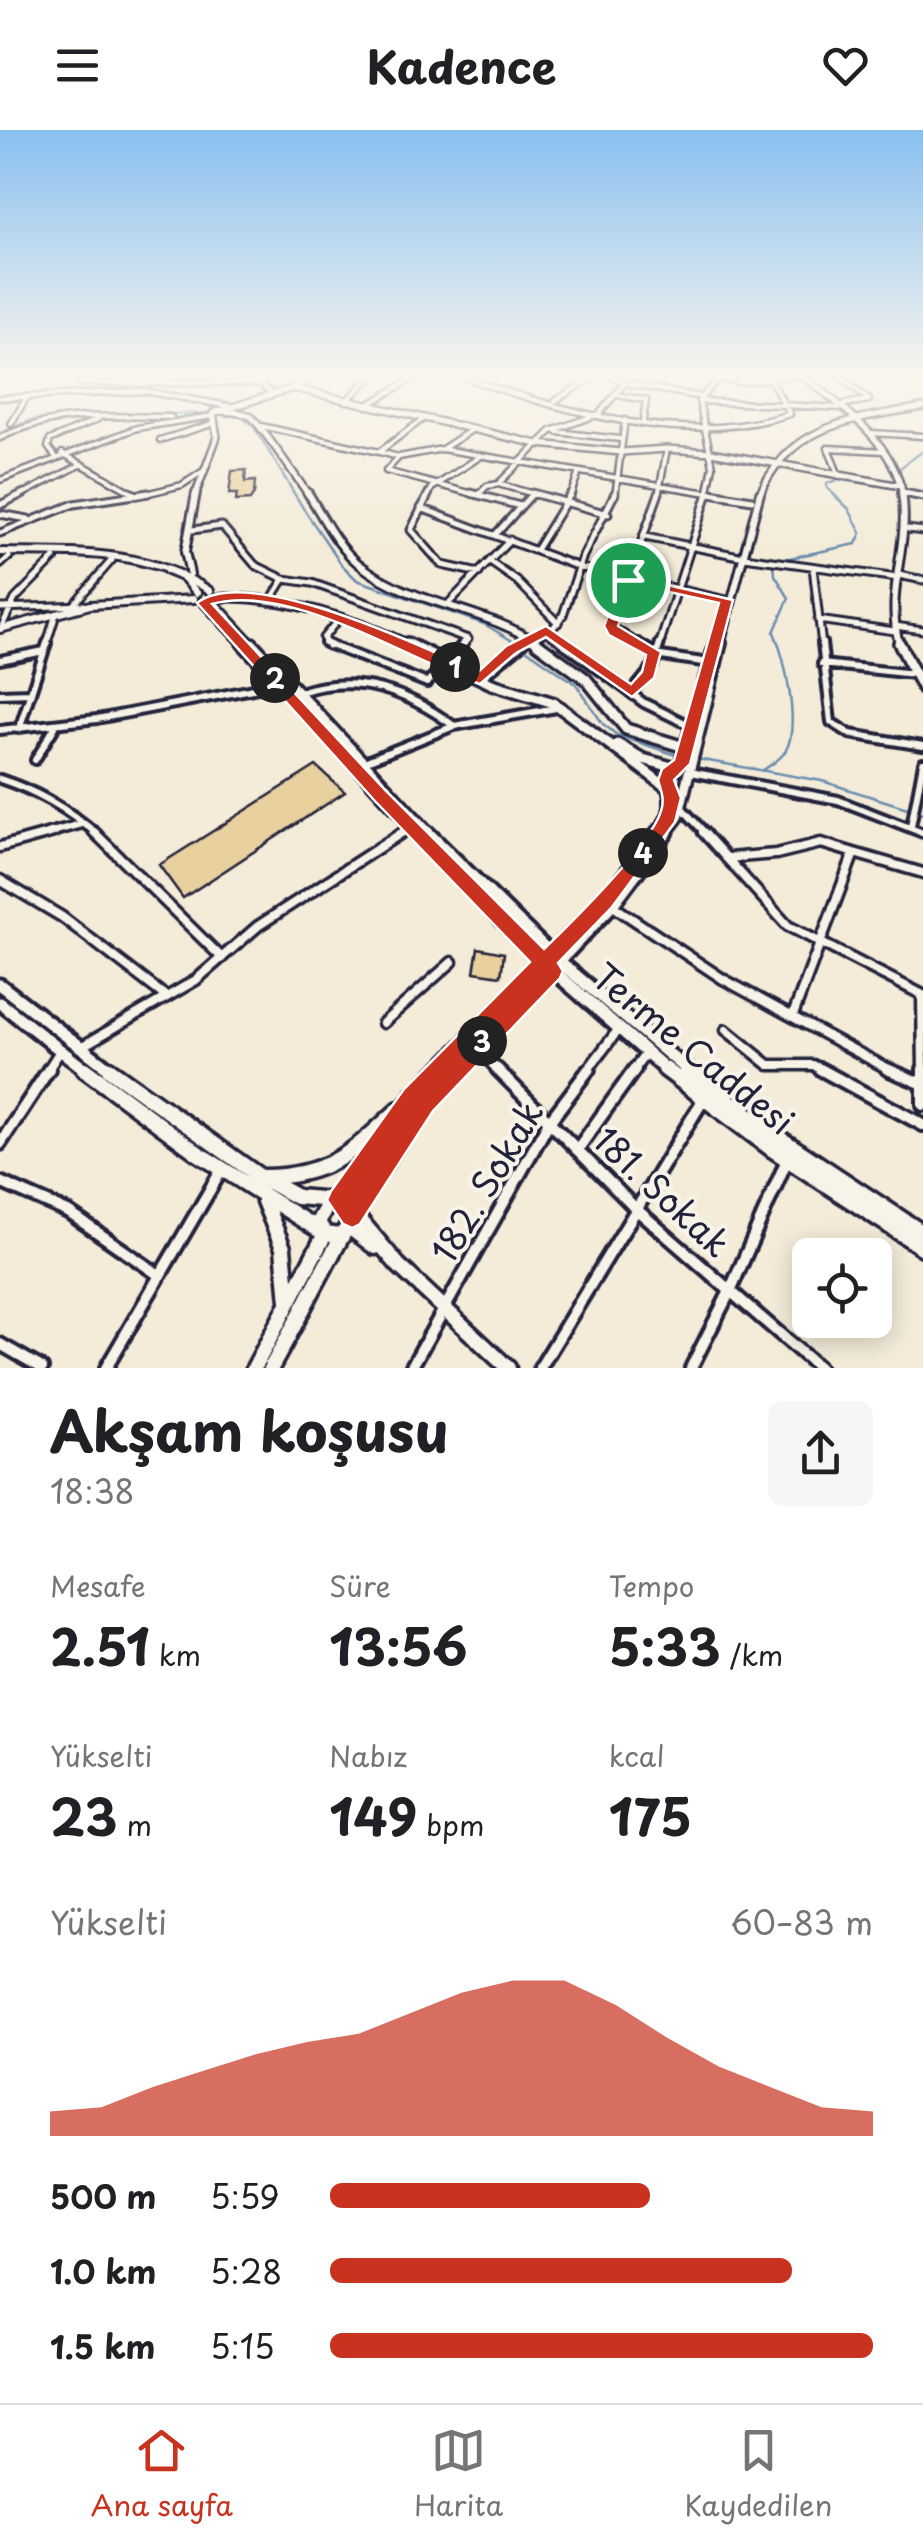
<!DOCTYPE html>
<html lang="tr">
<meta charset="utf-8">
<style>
body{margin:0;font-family:"Playpen Sans",sans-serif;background:#f6f6f6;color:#202124;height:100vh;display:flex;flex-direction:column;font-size:38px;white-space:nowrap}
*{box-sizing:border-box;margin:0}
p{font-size:32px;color:#757577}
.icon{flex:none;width:55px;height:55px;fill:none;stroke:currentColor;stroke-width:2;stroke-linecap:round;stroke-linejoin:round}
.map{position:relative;height:1238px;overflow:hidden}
.drawer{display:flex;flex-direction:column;background:#fff;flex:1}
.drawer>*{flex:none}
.fabs{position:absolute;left:792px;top:1108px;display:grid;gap:20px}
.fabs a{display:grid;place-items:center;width:100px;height:100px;border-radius:15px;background:#fff;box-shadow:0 5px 25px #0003;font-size:50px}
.pin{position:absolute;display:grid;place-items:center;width:85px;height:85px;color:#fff;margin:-42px;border:5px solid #fff;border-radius:50%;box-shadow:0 2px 10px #0007}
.km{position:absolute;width:50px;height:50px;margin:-25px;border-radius:50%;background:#222;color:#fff;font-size:28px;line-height:50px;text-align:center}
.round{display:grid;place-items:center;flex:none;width:105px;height:105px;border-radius:15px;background:#f6f6f6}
.head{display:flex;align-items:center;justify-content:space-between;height:170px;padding:0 50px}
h1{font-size:55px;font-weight:700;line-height:75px}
.figures{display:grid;grid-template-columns:repeat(3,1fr);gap:15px;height:170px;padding:10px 50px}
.figures div{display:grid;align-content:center}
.figures b{font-size:50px;font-weight:700}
.figures small{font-size:28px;font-weight:400}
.figures p{font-size:28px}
.chart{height:280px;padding:20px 50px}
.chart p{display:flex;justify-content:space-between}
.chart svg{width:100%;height:180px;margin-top:10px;fill:#c8321e;opacity:.7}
ul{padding:0 50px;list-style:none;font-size:32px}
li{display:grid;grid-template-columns:160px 120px 1fr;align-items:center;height:75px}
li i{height:25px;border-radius:12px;background:#c8321e}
header{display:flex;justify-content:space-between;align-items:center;height:130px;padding:0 50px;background:#fff;font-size:45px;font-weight:700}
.tab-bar{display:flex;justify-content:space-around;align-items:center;height:140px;border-top:2px solid #e0e0e0;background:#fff;font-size:28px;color:#757577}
.tab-bar a{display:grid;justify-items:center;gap:5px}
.tab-bar .on{color:#c8321e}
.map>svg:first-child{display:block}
</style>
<header><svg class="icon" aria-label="menu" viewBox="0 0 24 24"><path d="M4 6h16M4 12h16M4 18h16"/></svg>Kadence<svg class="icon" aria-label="heart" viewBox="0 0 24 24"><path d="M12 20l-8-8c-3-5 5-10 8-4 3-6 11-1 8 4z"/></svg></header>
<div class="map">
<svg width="923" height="1238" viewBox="0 0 923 1238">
<rect width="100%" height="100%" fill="#f4ecd9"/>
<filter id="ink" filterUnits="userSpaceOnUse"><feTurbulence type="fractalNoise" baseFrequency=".01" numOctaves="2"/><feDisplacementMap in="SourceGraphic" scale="20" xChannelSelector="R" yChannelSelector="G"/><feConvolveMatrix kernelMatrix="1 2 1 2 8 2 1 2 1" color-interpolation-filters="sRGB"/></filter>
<g filter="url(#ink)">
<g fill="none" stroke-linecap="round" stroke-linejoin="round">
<!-- stream -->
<path stroke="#6b8cae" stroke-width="2.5" d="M218,284L241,287L254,297L303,378L341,434L357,450L484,494L516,513
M133,285L210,283
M0,303L31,290L75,286
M523,517L576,554L603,594L617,605L676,625
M697,629L822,651L923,683
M762,641C770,635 782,629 786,620C800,595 785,528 774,502L789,468L775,445L774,435L785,429L856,414L861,403L849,379L827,358V353L838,350L902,358L900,338L923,321"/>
</g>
<!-- building -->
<path fill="#e9d09f" stroke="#22223b" stroke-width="2.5" d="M246,340L245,352L255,351L254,364L250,370L236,371L237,364H229L232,341Z
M316,636L345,662L183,768L159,735Z
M478,818L504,823L501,846L474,842Z"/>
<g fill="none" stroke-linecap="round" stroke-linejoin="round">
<!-- street-far4 casing -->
<g stroke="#22223b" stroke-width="9">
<path id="street-far4" d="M251,245L273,264
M456,245C562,280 680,319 790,284L770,249
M689,245L741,252L805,245
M838,245L869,270
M911,250H923
M79,253H261
M625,253L701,267
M617,265L646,270L643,292
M0,268L144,261L229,276
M346,271L373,245
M555,271L596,245
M699,271L843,278
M845,274L869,270
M366,276L419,245
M11,294L27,267
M261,296L379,322
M470,301L442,319L399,327L386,341L481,366
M557,302L620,309
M871,303L923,306
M0,308C54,280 112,287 171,287
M160,310L215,293
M442,319L726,366
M62,323L136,365
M55,326L48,317L50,310L98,289
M399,327L379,322L423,289
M839,346L828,318L883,321
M0,350L137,298L212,286
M498,354L541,366
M903,363L917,366
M478,365L487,356L498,354L551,301L599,284L625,253L609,245
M19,366L82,334
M137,366L182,355L205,340
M428,366L432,358L481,326
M570,366L578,345
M615,366L625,290
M658,366L667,319
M707,366L713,336L699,271L720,245"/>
</g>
<!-- street-far3 casing -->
<g stroke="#22223b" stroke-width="11">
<path id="street-far3" d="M132,363L136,365
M429,363L411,400L442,435L479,443
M471,363L520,376
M532,363L608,384
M711,363L752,370
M904,363L923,367
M0,375L24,363
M421,378L579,437L727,470
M0,384L28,389
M908,399L923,401
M192,400L222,396L255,435L284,449L271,470
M0,403L74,374L148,363
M496,404L532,364
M645,407L739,426
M536,420L571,363
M744,427L898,448
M490,432L517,451L558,493
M0,435L9,427
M813,437L822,516
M899,445L923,450
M284,449L312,453L468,509L462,516
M449,473L510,410
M73,475L112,430
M0,478L84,475
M818,490L895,501
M895,496L923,500
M1,498L15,469L55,428
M546,501L566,516
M46,516L56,484
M328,516L323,508L337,491
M518,516L553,498L563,485L583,426L615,363
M642,516L611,496L659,363
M659,516L708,363"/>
</g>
<!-- street-far2 casing -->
<g stroke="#22223b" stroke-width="14">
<path id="street-far2" d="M325,513L427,553L464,513
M563,513L644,573L695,598
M638,513L654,523
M822,513L831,592L850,604L923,616
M654,525L710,533
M0,530L44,521
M822,534L923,545
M481,548L523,513
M300,562C357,543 407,561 454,596
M632,562L653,536L660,513
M0,564L31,563
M19,599L47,513
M0,600L97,589L279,554
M35,630L55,597
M364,632L454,596L562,577
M690,642L838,670L923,703
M0,649C37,661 68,679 97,704
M682,678L706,704
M911,696L923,633
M45,704L81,694
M399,704L410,697"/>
</g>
<!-- street-far1 casing -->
<g stroke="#22223b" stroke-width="15">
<path id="street-far1" d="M94,702L222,828
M703,702L788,796L923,865
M0,717L54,702
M728,728L776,724L821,713L854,723
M0,750L62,787L165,866
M613,776L723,849L892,941
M922,865L923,941
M793,885L854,723L923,743
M383,893L452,832
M726,900L769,935H813L825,941
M81,917L196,850L258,796L403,702
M476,918L499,941
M47,941L60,921
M587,941L618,900
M633,941L646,923"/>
</g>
<!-- street casing -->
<g stroke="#22223b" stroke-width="18">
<path id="street" d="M497,939L636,1079L819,1238
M820,939L923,995
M887,939L923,954
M923,939V975
M0,1014L49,939
M577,1020L635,939
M0,1052L68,1082L159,1145
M0,1214L42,1238
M106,1238L221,1041
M411,1238L549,992L589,939
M540,1238L703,970
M691,1238L730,1161L786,1032"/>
</g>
<!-- secondary-far4 casing -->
<g stroke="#22223b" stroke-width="10">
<path id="secondary-far4" d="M801,245C843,277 893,311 903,366
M293,258L538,314L621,322L667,319L711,322L901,356
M217,281C227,282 241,281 250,286C256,289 302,355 309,366
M195,366L217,307L213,283L293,258L312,248
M759,366C789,293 854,289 923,277"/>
</g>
<!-- secondary-far3 casing -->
<g stroke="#22223b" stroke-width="12">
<path id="secondary-far3" d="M308,363C324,389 338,419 363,437C414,476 487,477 541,516
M0,422C74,423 146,418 210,461
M167,441L184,448L197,463
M190,444L185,422L196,363
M214,468C278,464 354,488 412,516
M212,470L254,516
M204,473L244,516
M0,499L90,475L194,469
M714,516L722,488
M720,516L760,363
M900,516C883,465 911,415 902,363"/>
</g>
<!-- secondary-far2 casing -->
<g stroke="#22223b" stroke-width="16">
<path id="secondary-far2" d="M242,513L419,704
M252,513L430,704
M407,513L492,554L554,573L668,658C673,679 669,687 657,704
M537,513L586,549L626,599L694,620
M899,513L923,559
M617,614L643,629L679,639L715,513
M665,704L678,687L721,513"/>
</g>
<!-- secondary-far1 casing -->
<g stroke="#22223b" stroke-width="19">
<path id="secondary-far1" d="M416,702L542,831L668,941
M427,702L553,826L689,941
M0,855L112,941
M0,873L87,941
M437,941L605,771L658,702
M455,941L612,775L667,702"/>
</g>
<!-- secondary casing -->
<g stroke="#22223b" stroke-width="21">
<path id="secondary" d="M84,939L199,1024L325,1104L254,1238
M109,939L259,1046L297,1067L344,1071L398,1135L508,1238
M665,939L773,1020L923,1118
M686,939L778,1007L923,1103
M263,1047C328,1047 354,1021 399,979
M340,1069L412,967L440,939
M264,1071L283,1118L288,1171
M329,1072L318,1092L325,1104L340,1106L349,1097L375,1117
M271,1238C328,1136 376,1025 457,939"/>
</g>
<!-- street-far4 -->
<use href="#street-far4" stroke="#f7f3e8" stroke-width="4"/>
<!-- street-far3 -->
<use href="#street-far3" stroke="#f7f3e8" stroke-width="5"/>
<!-- street-far2 -->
<use href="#street-far2" stroke="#f7f3e8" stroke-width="6"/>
<!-- street-far1 -->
<use href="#street-far1" stroke="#f7f3e8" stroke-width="8"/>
<!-- street -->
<use href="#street" stroke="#f7f3e8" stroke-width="10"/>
<!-- secondary-far4 -->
<use href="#secondary-far4" stroke="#f7f3e8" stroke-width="5"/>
<!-- secondary-far3 -->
<use href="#secondary-far3" stroke="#f7f3e8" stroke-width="6"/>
<!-- secondary-far2 -->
<use href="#secondary-far2" stroke="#f7f3e8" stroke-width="9"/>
<!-- secondary-far1 -->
<use href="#secondary-far1" stroke="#f7f3e8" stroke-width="11"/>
<!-- secondary -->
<use href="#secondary" stroke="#f7f3e8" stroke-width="14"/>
</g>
</g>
<!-- sky -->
<linearGradient id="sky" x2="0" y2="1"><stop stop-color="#89c0f0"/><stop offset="0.59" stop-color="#faf6ee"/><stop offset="1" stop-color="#faf6ee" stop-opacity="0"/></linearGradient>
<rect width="923" height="418" fill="url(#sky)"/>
<!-- route -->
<path fill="#c8321e" stroke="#fff" stroke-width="2.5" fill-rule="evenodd" d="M628,446L733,470L690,634L674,650L681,668L675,692L612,777L558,833L563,841L560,848L433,981L360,1094L352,1098L343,1094L327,1070L331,1061L404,959L530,832L374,670L197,473C247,433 425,517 478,542L506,516L546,496L631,554L642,542L646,525L609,505L604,496L622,450ZM633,454L719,473L674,630L662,639L658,650C661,661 665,669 661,681C652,713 571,793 544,819L386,661L212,474C290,452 408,530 480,554L516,523L546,507L632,567L654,548L661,522L618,496Z"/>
<g text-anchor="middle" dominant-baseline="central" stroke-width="8" stroke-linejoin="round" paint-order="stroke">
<!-- near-street labels -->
<g font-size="35" fill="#22223b" stroke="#f7f3e8">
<text transform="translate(694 918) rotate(39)">Terme Caddesi</text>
<text transform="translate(486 1051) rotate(-59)">182. Sokak</text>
<text transform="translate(663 1061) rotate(43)">181. Sokak</text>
</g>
</g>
</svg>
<div class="fabs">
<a><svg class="icon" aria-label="locate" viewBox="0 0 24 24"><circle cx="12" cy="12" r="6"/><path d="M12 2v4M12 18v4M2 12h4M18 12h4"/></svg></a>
</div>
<div class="pin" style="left:628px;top:450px;background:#1e9e55"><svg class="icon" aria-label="arrive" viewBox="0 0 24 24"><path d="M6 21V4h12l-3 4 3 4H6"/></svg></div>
<b class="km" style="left:455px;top:537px">1</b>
<b class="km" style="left:275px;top:548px">2</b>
<b class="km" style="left:482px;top:911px">3</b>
<b class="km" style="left:643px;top:723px">4</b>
</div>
<section class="drawer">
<div class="head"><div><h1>Akşam koşusu</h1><p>18:38</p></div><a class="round"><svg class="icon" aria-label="share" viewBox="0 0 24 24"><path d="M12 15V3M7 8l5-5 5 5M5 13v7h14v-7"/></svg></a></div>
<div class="figures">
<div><p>Mesafe</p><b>2.51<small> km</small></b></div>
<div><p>Süre</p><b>13:56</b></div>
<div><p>Tempo</p><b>5:33<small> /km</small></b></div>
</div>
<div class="figures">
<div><p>Yükselti</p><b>23<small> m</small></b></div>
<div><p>Nabız</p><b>149<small> bpm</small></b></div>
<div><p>kcal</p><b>175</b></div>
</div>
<div class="chart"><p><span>Yükselti</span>60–83 m</p>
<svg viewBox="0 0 160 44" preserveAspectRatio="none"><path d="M0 44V38L10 37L20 32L30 28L40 24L50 21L60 19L70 14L80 9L90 6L100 6L110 12L120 20L130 27L140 32L150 37L160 38V44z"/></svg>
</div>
<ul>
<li><b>500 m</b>5:59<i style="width:59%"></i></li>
<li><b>1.0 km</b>5:28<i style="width:85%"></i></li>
<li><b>1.5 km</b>5:15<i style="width:100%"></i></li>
</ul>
</section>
<nav class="tab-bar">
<a class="on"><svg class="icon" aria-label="home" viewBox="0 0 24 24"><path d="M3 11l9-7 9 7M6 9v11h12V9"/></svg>Ana sayfa</a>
<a><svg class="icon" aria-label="map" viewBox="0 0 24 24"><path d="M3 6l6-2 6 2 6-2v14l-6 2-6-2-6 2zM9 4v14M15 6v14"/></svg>Harita</a>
<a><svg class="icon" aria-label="saved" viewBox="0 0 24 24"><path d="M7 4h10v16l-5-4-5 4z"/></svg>Kaydedilen</a>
</nav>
